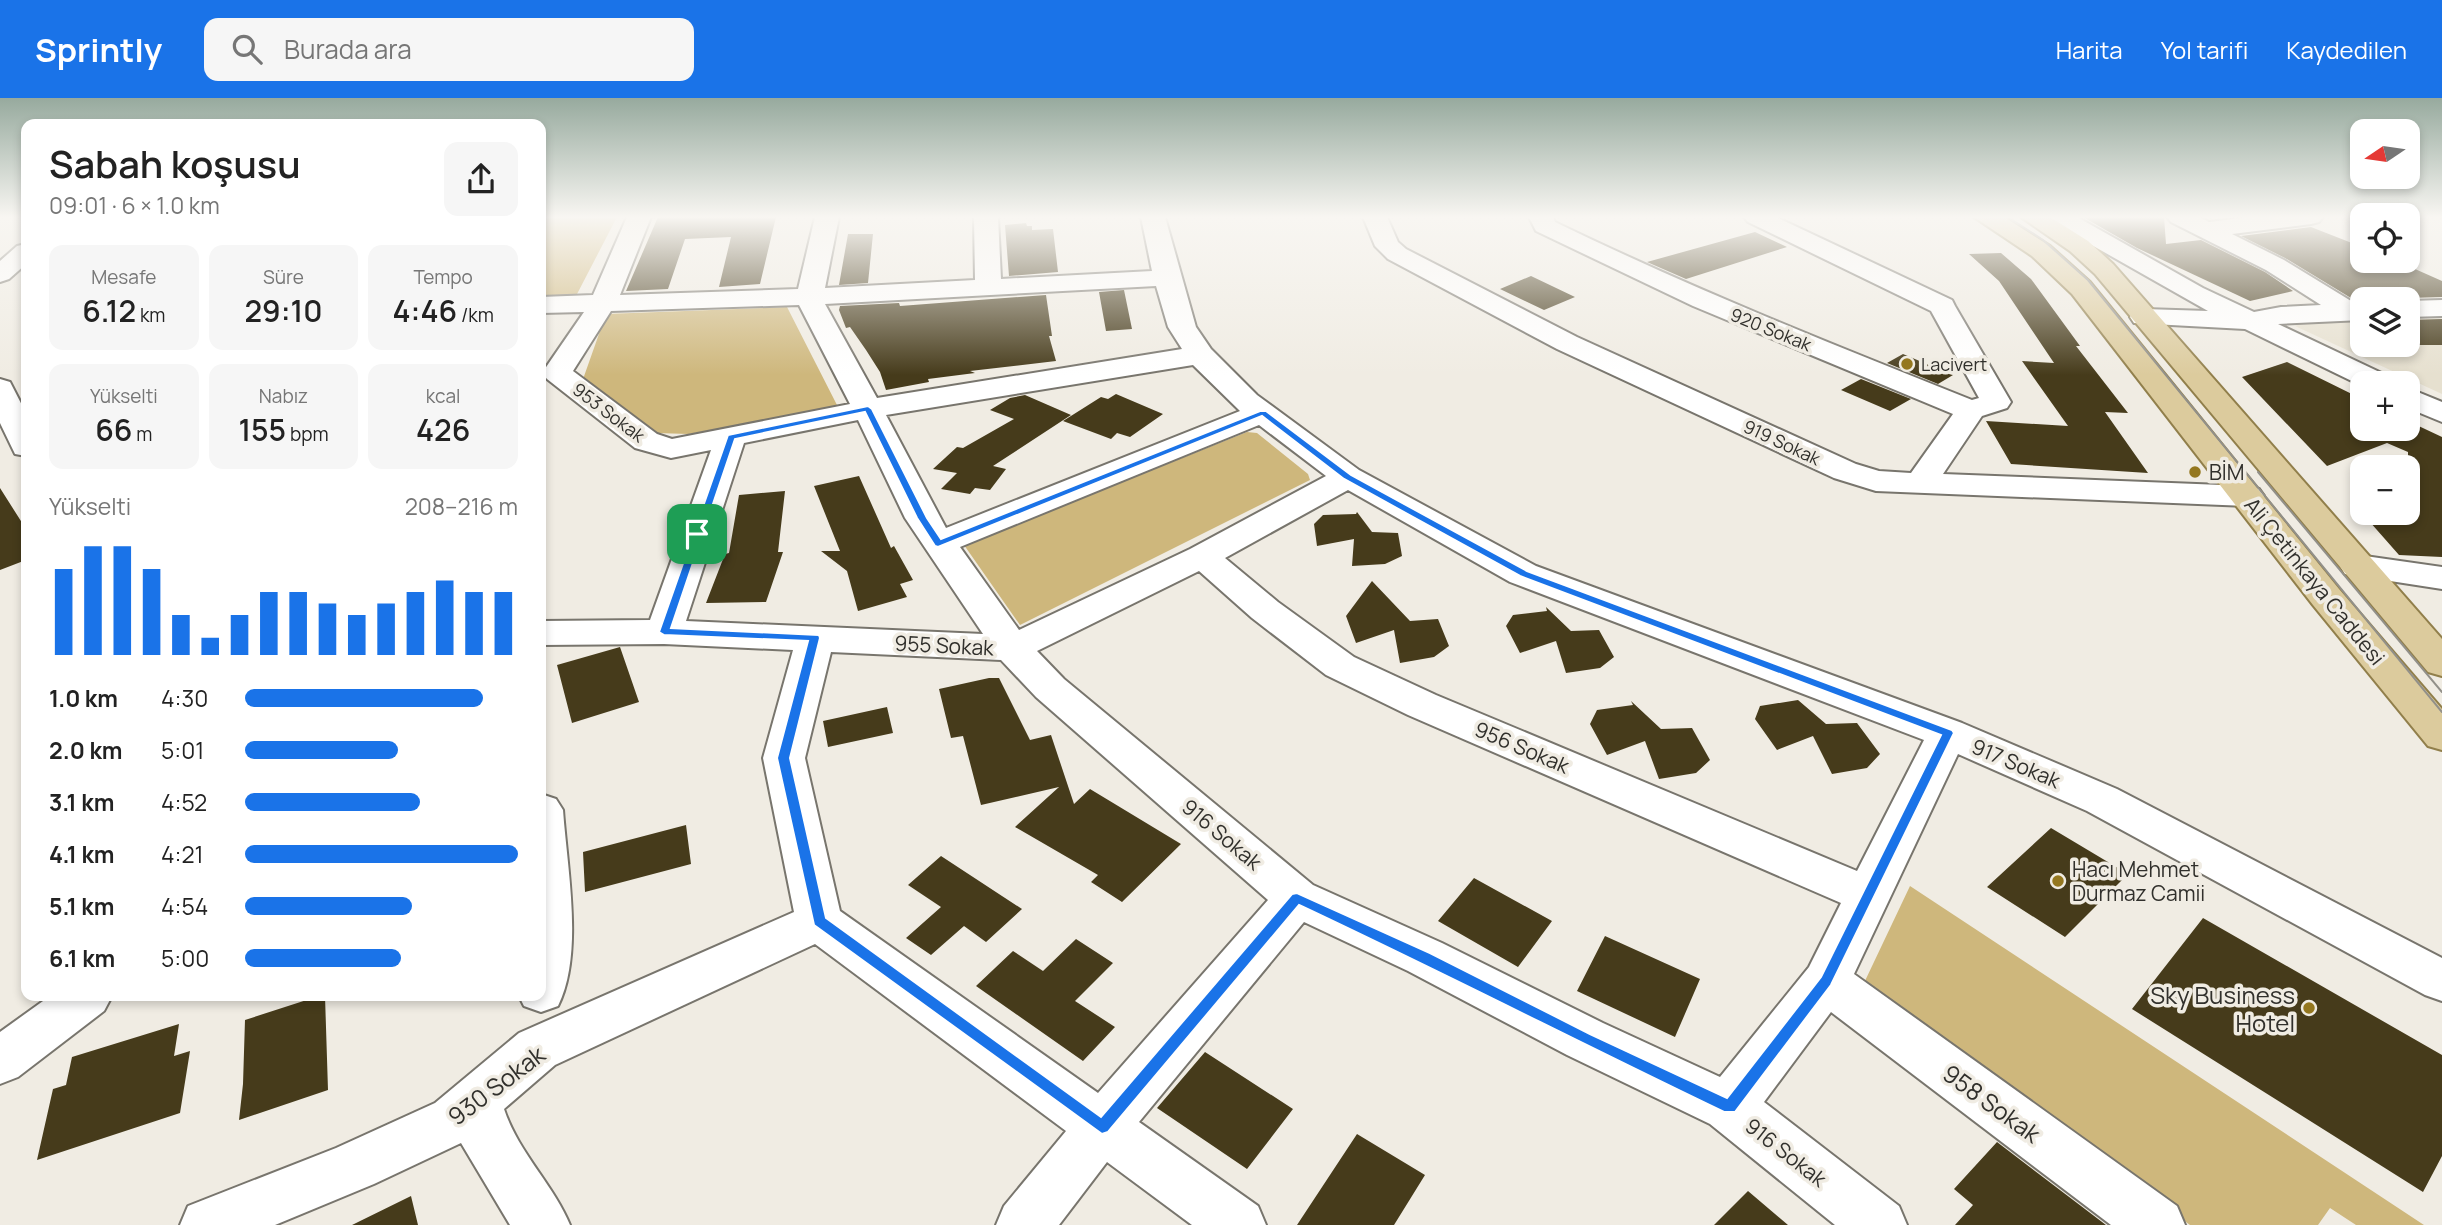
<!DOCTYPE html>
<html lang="tr">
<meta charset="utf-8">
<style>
body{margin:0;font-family:Manrope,sans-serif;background:#f6f6f6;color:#222;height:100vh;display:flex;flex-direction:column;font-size:26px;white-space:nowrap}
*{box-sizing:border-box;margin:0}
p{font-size:23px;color:#767676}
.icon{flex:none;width:38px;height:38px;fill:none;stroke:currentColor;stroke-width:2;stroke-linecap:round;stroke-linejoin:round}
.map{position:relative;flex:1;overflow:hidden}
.panel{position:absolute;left:21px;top:21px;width:525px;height:882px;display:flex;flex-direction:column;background:#fff;border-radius:14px;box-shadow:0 4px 10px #0003}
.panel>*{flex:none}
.needle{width:46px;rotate:257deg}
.buttons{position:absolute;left:2350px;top:21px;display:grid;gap:14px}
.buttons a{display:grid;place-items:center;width:70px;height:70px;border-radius:14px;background:#fff;box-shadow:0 4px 10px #0003;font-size:35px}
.pin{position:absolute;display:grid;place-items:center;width:60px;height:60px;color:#fff;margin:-30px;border-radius:14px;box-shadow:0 4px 10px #0006}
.round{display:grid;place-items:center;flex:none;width:74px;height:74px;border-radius:14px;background:#f6f6f6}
.overview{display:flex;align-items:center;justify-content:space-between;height:119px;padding:0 28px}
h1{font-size:38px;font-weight:600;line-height:52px}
.stats{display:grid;grid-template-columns:repeat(3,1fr);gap:10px;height:119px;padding:7px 28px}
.stats div{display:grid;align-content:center;border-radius:14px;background:#f6f6f6;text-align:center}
.stats b{font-size:30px;font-weight:600}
.stats small{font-size:19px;font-weight:400}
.stats p{font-size:19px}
.chart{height:196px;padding:14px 28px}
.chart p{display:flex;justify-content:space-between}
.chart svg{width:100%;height:126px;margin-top:7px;stroke:#1a73e8;stroke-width:6}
ul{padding:0 28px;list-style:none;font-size:23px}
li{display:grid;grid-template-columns:112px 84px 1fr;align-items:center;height:52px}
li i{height:18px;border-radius:9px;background:#1a73e8}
header{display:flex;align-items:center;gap:42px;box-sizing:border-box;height:98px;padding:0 35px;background:#1a73e8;color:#fff}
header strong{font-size:33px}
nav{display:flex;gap:38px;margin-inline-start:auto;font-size:24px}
.search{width:490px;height:63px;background:#f6f6f6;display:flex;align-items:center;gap:18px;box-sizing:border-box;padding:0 24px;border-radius:14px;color:#767676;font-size:26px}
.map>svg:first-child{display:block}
</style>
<header>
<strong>Sprintly</strong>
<div class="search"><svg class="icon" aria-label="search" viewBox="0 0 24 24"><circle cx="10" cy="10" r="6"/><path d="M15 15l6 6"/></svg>Burada ara</div>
<nav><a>Harita</a><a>Yol tarifi</a><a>Kaydedilen</a></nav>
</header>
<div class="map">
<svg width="2442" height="1127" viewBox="0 0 2442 1127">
<rect width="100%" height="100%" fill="#f0ece3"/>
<!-- built -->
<path fill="#e6e0cf" d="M2442,217V296L2295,228L2305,223L2362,220V247H2408V218Z"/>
<!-- green -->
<path fill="#ceb77c" d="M541,119H617L576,198L541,200Z
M787,209L838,309L689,336L655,335L582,284L606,216Z
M1247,334L1257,335L1308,376L1310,382L1020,527L964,447Z
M1910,788L2424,1127H2356L2330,1110L2318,1127H2190L1864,885Z"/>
<!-- building -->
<path fill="#463b1b" d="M658,119H776L760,186L719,189L731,139L685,141L668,191L626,193Z
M2083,119H2164L2166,146L2201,142L2265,174L2293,193L2250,203L2137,150Z
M1026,125L1027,128H1032V132L1053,131L1058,174L1009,178L1005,127Z
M2311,129L2362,149V163H2397L2442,183V199L2408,200V196L2351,200L2285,160L2241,138Z
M1755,134L1787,149L1686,181L1647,164Z
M848,136H873L868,185L839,187Z
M2001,155L2031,181L2080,248H2076L2128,315L2105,314L2148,375L2011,366L1986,323L2068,328L2022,263L2054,265L1999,183L1969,156Z
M1531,178L1575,199L1544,212L1500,191Z
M1124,192L1132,231L1106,233L1099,194Z
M1046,197L1052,238H1049L1056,263L970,273L975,275L928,281L929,284L886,292L880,274L866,252L850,229L846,230L839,212L840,208L899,205L900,208Z
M2442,221V247H2408V222Z
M1903,256L1953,277L1938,286L1887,265Z
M2287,264L2362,301V331H2408V323L2442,339V459L2399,457L2362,415H2408V354L2387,345L2327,368L2242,279Z
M1861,281L1911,301L1890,313L1841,292Z
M1116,296L1163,316L1130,339L1117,335L1111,341L1063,323L1101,299L1108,301Z
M1025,297L1071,317L993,368L1006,371L990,392L975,390L970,396L941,391L957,375L933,371L957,349L963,350L1014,321L990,312L1010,300Z
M859,378L891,450L894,448L913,482L900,486L907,499L858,513L847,473L821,453H840L814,388Z
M0,390L26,431V462L0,472Z
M785,393L778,454H783L766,504L706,505L725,456L729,455L739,397Z
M1357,414L1372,434L1398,435L1402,458L1385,466L1352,468L1354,441L1317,448L1314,426L1323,417L1356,416Z
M1372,483L1410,523L1438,521L1449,548L1434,559L1400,565L1394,532L1356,545L1346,518Z
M1546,509L1571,533L1599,532L1614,559L1600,570L1566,575L1556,543L1520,555L1506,528L1513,517L1547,513Z
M620,549L639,604L572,625L557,567Z
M989,580H999L1030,642L1051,637L1074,706L1090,691L1181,746L1122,804L1091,784L1098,777L1015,729L1059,689L981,707L963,638L951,640L939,591Z
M1798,602L1826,626L1857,625L1880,656L1867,670L1832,676L1813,638L1777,652L1755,621L1760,608Z
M1631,603L1661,631L1692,630L1710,662L1696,675L1659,681L1645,643L1607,657L1590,626L1597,612L1633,607Z
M887,609L893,635L828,649L823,623Z
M686,727L691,766L585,794L583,754Z
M2051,730L2128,776L2065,839L1987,789Z
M941,758L1022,811L986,844L964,828L931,857L906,840L941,809L908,787Z
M1474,780L1552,823L1518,869L1438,823Z
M2203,820L2442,957V1058L2423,1094L2132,911Z
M1605,838L1700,881L1675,939L1577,893Z
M1076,841L1113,865L1075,903L1115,929L1083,963L976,888L1013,853L1043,873Z
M319,898H325L328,992L239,1022L243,986L245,922Z
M179,926L174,958L190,953L180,1015L37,1062L53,991L66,987L72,959Z
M1205,954L1293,1011L1247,1071L1157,1010Z
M1357,1036L1425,1077L1394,1127H1297Z
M1997,1044L2106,1127H1955L1973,1107L1954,1091Z
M1748,1093L1788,1127H1714Z
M411,1098L418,1127H352Z"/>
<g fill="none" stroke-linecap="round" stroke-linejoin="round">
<!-- minor casing -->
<g stroke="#78756d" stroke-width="4">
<path id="minor" d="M627,119H651L620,197L798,191L815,119H839L825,190L975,182L974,119H998L1001,181L1152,173L1141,119H1165L1196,229L1211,251L1257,297L1359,372L1536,468L1962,625L2117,691L2442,860V903L2425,897L2087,713L1958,656L1854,876L2177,1108L2185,1127H2111L1831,914L1764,1004L1899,1108L1907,1127H1835L1710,1026L1567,957L1408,873L1304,824L1139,1024L1258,1108L1266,1127H1192L1107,1064L1059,1127H996L1004,1108L1066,1033L815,846L555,967L504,1011C518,1054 553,1086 570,1127H510L461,1045L374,1086L275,1127H180L188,1108L336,1050L435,1005L519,935L794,814L763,660L793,552L664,546L541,547V523L650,522L711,352L671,360L635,350L547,281L542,275L584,214L541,215V199L593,197ZM1156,188L1168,229L1182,251L877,300L825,206ZM799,207L850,306L672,341L657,336L573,273L611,213ZM1193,267L1240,313L946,430L886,317ZM858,322L905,420L983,536L686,523L744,345ZM1259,327L1326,378L1190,451L1019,532L960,449ZM1348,392L1510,484L1924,642L1857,773L1436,597L1354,559L1278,504L1225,460ZM1199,473L1252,520L1326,577L1408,617L1841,805L1809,869L1720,979L1603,925L1442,845L1313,787L1064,581L1037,553ZM831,554L1001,562L1036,599L1268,802L1098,995L840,813L805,660Z
M1363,119H1387L1398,144L1406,151L1577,239L1856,366L1879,373L1911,375L1953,316L1693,208L1536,133L1529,119H1553L1555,124C1691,190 1831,246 1972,302L1979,300L1931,213L1748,124L1744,119H1776L1952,202L1955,208L2011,304L2007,310L1982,318L1943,376L2247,388L2259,391L2264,398L2259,405L2247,408L1876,393L1834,380L1557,251L1388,161L1375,148Z
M2047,119H2077L2203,190L2254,214L2281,209L2321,207L2266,172L2171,124L2167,119H2199L2209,124L2249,119H2323L2319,124L2311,126L2232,136L2284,162L2356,206H2362V222L2278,226L2390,279L2395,285H2362V288L2245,231L2134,225L2130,219L2134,213L2144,211L2208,213L2051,124Z
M26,146V166L9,181L0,184V163L17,148Z
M2442,202V218L2408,219V203Z
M0,281L10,284L26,315V358L15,356L0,325Z
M2408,290L2442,304V324L2408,310Z
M2358,457L2442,469V491L2345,476L2340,468L2345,460Z
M541,696L556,701L563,712C567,770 584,856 558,908L541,914L524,908L519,898H541Z
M50,898H112L104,913L18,979L0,986V934Z"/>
</g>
<!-- major casing -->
<g stroke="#917f4b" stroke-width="4">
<path id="major" d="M1974,119H2004L2050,148L2090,184L2339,491L2442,611V652L2428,648L2313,507L2072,196L2032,158Z
M2021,119H2050L2088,143L2113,166L2442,541V578L2428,574L2095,176L2070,153Z"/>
</g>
<!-- minor -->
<use href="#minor" fill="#fff" fill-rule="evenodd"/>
<!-- major -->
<use href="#major" fill="#dccb9d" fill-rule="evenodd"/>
<!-- tram -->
<path stroke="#929089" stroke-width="2" d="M2008,119L2043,142L2088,182L2442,614
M2258,374L2442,594"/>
</g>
<!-- sky -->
<linearGradient id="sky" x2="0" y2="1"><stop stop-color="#97aa9e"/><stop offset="0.43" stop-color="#f8f6f2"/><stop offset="1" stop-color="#f8f6f2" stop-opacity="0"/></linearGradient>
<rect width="2442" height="277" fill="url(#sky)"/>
<!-- route -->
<path fill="#1a73e8" stroke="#fff" stroke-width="2" fill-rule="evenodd" d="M868,308L872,311L927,420L941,441L1260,313H1266L1351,377L1527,473L1952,632L1954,635L1831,887L1735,1014H1724C1582,946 1442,874 1299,807L1108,1034L1102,1036L814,827L777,660L808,543L664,537L659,534L728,337ZM865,314L917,420L935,448L938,449L1262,318L1344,381L1520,478L1941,637L1821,879L1727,1000L1590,936L1430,855L1297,795L1292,796L1101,1019L826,820L790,660L820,540L819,537L671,530L735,341Z"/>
<!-- markers -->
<g fill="#94771f" stroke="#f0ece3" stroke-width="2.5">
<circle cx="1907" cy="266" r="7"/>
<circle cx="2195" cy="374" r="7"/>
<circle cx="2058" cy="783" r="7"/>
<circle cx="2309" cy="910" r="7"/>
</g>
<g text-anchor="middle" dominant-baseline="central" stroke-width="7" stroke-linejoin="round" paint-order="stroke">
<!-- far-street labels -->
<g font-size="18" fill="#31302c" stroke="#f0ece3">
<text transform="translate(1771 231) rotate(22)">920 Sokak</text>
<text transform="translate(609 314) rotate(37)">953 Sokak</text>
<text transform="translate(1782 344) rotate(25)">919 Sokak</text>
</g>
<!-- far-poi labels -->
<g font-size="18" fill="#31302c" stroke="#f0ece3" text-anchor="start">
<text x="1921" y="266">Lacivert</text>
</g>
<!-- poi labels -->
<g font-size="21" fill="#31302c" stroke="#f0ece3" text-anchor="start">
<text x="2209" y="374">BİM</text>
<text x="2072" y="771">Hacı Mehmet<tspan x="2072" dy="24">Durmaz Camii</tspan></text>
</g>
<!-- street labels -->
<g font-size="21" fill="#31302c" stroke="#f0ece3">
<text transform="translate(2315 483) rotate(51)">Ali Çetinkaya Caddesi</text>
<text transform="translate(944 547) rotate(3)">955 Sokak</text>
<text transform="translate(1522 649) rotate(23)">956 Sokak</text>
<text transform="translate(2016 665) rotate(23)">917 Sokak</text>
<text transform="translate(1222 736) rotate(40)">916 Sokak</text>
<text transform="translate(1786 1054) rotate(38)">916 Sokak</text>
</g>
<!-- near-poi labels -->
<g font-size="24" fill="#31302c" stroke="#f0ece3" text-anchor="end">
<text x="2295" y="896">Sky Business<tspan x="2295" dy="28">Hotel</tspan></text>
</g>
<!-- near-street labels -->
<g font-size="24" fill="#31302c" stroke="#f0ece3">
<text transform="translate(496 987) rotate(-37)">930 Sokak</text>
<text transform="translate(1992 1005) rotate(36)">958 Sokak</text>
</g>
</g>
</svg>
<div class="buttons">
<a><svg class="needle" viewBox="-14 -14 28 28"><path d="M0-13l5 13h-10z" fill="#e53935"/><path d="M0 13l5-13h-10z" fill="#767676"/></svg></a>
<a><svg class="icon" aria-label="locate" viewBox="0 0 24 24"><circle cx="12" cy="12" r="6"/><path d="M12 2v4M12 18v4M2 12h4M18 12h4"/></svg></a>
<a><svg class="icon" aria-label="layers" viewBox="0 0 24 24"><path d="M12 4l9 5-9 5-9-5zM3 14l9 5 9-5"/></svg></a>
<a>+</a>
<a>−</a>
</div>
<div class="pin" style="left:697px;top:436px;background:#1e9e55"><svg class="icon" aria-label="arrive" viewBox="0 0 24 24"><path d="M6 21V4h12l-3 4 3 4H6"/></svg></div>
<section class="panel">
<div class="overview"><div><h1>Sabah koşusu</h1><p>09:01 · 6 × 1.0 km</p></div><a class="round"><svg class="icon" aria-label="share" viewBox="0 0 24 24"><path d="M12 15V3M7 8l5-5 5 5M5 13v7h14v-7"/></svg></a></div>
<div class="stats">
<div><p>Mesafe</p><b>6.12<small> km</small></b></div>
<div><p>Süre</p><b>29:10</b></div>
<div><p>Tempo</p><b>4:46<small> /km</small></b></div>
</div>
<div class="stats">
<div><p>Yükselti</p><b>66<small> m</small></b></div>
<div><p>Nabız</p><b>155<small> bpm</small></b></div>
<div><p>kcal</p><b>426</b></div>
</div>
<div class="chart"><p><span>Yükselti</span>208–216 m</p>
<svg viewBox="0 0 160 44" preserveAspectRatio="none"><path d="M5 44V14M15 44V6M25 44V6M35 44V14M45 44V30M55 44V38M65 44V30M75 44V22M85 44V22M95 44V26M105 44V30M115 44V26M125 44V22M135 44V18M145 44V22M155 44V22"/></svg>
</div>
<ul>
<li><b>1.0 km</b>4:30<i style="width:87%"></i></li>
<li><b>2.0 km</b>5:01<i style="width:56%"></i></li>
<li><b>3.1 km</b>4:52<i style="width:64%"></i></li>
<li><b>4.1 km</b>4:21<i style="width:100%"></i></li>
<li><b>5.1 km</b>4:54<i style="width:61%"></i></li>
<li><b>6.1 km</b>5:00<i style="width:57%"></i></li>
</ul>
</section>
</div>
